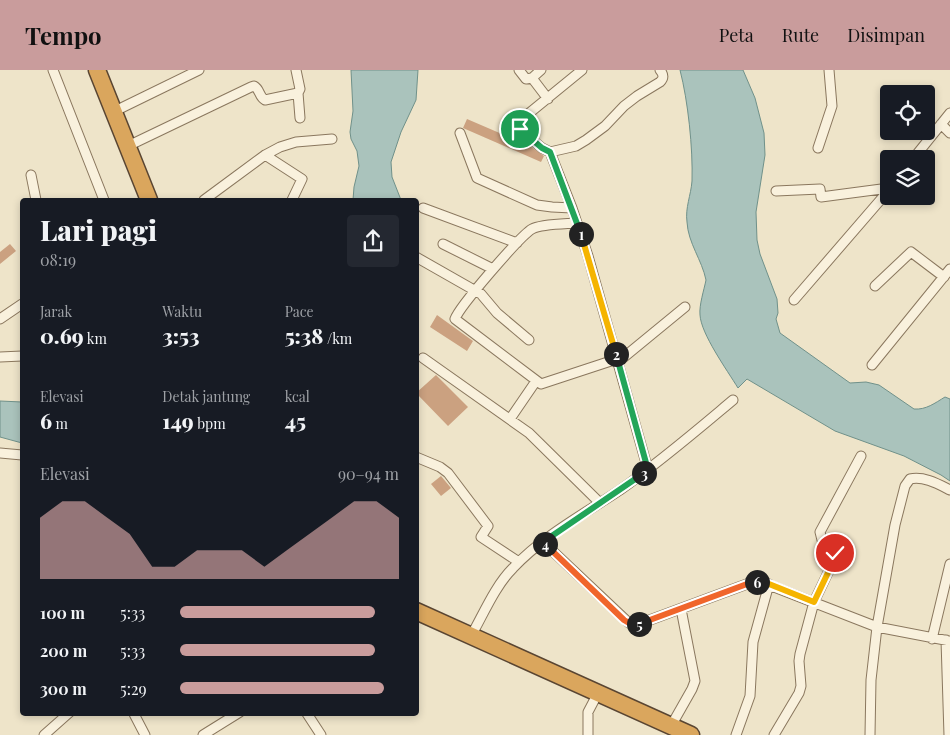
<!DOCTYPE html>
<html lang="id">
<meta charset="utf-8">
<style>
body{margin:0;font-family:"Playfair Display",serif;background:#242831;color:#f1f3f6;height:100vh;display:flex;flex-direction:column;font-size:19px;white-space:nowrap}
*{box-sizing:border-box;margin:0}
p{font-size:16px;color:#9ea1a6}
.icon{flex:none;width:28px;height:28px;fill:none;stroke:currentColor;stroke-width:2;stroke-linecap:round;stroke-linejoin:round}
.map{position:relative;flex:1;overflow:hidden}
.details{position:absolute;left:20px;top:128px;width:399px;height:518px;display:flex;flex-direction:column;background:#171b24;border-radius:5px;box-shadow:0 2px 8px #0003}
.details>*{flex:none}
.buttons{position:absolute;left:880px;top:15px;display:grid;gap:10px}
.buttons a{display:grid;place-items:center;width:55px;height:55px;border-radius:5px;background:#171b24;box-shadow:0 2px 8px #0003;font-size:25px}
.pin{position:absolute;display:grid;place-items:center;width:42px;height:42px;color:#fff;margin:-21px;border:2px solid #fff;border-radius:50%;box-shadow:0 1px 5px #0007}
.km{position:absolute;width:25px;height:25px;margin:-12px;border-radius:50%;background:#222;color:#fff;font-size:14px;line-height:25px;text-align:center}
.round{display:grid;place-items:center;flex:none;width:52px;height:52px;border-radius:5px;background:#242831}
.headline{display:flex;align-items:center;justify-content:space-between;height:85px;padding:0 20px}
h1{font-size:28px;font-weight:800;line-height:38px}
.stats{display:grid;grid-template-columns:repeat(3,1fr);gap:8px;height:85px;padding:5px 20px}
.stats div{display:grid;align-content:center}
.stats b{font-size:21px;font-weight:800}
.stats small{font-size:14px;font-weight:400}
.stats p{font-size:14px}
.chart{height:140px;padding:10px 20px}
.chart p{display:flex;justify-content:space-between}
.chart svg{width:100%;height:90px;margin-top:5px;fill:#c99c9c;opacity:.7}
ul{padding:0 20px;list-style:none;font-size:16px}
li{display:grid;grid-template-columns:80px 60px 1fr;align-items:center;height:38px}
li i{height:12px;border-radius:6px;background:#c99c9c}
header{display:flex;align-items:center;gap:30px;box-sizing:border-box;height:70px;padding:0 25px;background:#c99c9c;color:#111}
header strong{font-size:24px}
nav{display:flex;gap:28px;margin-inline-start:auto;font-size:18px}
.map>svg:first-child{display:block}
</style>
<header>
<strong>Tempo</strong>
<nav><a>Peta</a><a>Rute</a><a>Disimpan</a></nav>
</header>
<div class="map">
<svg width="950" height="665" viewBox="0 0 950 665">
<rect width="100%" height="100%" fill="#eee4c9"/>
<!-- water -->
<path fill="#aac3bc" stroke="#70918a" d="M351,0H418L416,30L401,62L391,92L392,107L401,130H353L354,117L359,96L357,81L351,69L350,62L353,41Z
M680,0H743L755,28L764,63L765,85L756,142L757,170L760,184L777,229L778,243L776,249L780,263L850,313L866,312L879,315L914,339C926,340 935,333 945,327L950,329V411L941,405L904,386L835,361L747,309L738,318C727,300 701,264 700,245C699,235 704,220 706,210C702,190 688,173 687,152C685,138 691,125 692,111C693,78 688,31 680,0Z
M0,331L22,332V373L0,367Z"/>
<!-- building -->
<path fill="#cba180" d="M467,49L530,76L544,86L541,92L463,58Z
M10,174L16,181L0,194V182Z
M437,245L473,271L467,281L430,257Z
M436,305L468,337L448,356L416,323Z
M441,406L451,418L441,426L431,414Z"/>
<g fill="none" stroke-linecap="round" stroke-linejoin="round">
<!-- street casing -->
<g stroke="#8a775e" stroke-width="11">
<path id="street" d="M53,0L104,130
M296,0L300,19L298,23L300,48
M519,0L526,9L532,8
M541,0L532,8L548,29
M582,0L522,49L520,53V59L530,68L542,78L550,82L576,76L586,70L605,56L624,36L637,26L660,12C664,8 664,5 660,0
M113,42L199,0
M941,54L950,63
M460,63L477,108L537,135L552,137L572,138
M128,76L251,17L254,16C260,19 259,27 265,30L298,23
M818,78L832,36L829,0
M550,82L572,138L588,186L648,400
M265,85L302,109L292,130
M913,89L950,43
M31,105L36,130
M776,121L820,119L821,127L889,118
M204,130L265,85L280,77L296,72L332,69
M423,138L517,173
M577,153C565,154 541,154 532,159C520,166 459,237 455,249L541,314L617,289
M443,174L493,199
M416,187L481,224L497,243L529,270
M875,216L911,182L944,207
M794,230L889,120
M0,249L22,234
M0,287L22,286
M423,288L529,363L600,433
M618,292L685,237
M872,295L950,199
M510,349L536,311
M0,383L22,385
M416,387L440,397L448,403L488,456L481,467L519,492
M543,472L629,553L639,554L747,514L761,512L877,557L950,571
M471,566C484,543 495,516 513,498C543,466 584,444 620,420C660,392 696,361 733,330
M932,569L950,494
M946,570L949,665
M133,642L145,665
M306,642L321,665
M671,656L692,619L695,611L681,539
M44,665L70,642
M203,665L240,642
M588,665V642L598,623
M736,665L750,626L753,572L769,514
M774,665L799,623L801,616L799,591L800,584L814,532L835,488L833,479L822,470L820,462L861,386
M870,665L871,610L877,557L895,455L905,416L910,409C924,406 938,414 950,420"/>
</g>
<!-- highway casing -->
<g stroke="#594532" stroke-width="19">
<path id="highway" d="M97,0L149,130
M416,541L691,665"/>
</g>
<!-- street -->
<use href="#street" stroke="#f9f1dd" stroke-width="9"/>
<!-- highway -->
<use href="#highway" stroke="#daa65d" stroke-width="16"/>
</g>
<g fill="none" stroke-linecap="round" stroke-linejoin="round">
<!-- split-1 casing -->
<g stroke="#fff" stroke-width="10">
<path id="split-1" d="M520,59L542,78L550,82L581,164"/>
</g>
<!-- split-2 casing -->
<g stroke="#fff" stroke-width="10">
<path id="split-2" d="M581,164L616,284"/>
</g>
<!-- split-3 casing -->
<g stroke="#fff" stroke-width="10">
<path id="split-3" d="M616,284L648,400L644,403"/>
</g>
<!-- split-4 casing -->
<g stroke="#fff" stroke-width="10">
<path id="split-4" d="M545,474L543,472L644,403"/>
</g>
<!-- split-5 casing -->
<g stroke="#fff" stroke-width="10">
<path id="split-5" d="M545,474L624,550L629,553L639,554"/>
</g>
<!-- split-6 casing -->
<g stroke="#fff" stroke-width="10">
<path id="split-6" d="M639,554L747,514L757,512"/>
</g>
<!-- split-7 casing -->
<g stroke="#fff" stroke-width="10">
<path id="split-7" d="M757,512L769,514L814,532L835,488V483"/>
</g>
<!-- split-1 -->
<use href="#split-1" stroke="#22a559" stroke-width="6"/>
<!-- split-2 -->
<use href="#split-2" stroke="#f5b400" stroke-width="6"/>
<!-- split-3 -->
<use href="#split-3" stroke="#22a559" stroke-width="6"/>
<!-- split-4 -->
<use href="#split-4" stroke="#22a559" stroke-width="6"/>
<!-- split-5 -->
<use href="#split-5" stroke="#f0652b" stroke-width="6"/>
<!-- split-6 -->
<use href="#split-6" stroke="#f0652b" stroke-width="6"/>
<!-- split-7 -->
<use href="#split-7" stroke="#f5b400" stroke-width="6"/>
</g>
</svg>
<div class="buttons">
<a><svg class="icon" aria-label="locate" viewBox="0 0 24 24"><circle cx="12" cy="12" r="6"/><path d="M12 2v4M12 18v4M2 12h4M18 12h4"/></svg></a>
<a><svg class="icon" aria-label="layers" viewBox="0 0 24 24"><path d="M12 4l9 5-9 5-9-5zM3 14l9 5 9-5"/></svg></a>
</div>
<div class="pin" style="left:520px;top:59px;background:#1e9e55"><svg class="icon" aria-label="arrive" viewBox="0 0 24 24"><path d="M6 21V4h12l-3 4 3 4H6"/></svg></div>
<div class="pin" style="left:835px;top:483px;background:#d93025"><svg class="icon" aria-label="check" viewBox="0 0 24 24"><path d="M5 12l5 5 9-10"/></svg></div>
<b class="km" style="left:581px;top:164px">1</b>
<b class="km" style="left:616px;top:284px">2</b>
<b class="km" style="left:644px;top:403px">3</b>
<b class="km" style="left:545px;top:474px">4</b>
<b class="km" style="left:639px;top:554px">5</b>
<b class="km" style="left:757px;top:512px">6</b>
<section class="details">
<div class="headline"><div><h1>Lari pagi</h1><p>08:19</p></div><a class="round"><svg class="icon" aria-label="share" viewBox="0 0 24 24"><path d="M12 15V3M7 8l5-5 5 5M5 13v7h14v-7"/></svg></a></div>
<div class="stats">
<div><p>Jarak</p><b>0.69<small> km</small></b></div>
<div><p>Waktu</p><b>3:53</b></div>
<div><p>Pace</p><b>5:38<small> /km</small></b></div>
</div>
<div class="stats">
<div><p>Elevasi</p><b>6<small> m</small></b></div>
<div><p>Detak jantung</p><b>149<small> bpm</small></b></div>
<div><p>kcal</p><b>45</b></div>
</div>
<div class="chart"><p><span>Elevasi</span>90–94 m</p>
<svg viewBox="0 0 160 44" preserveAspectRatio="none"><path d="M0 44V14L10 6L20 6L30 14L40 22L50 38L60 38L70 30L80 30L90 30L100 38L110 30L120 22L130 14L140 6L150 6L160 14V44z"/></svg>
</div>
<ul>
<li><b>100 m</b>5:33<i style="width:89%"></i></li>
<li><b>200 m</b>5:33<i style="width:89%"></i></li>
<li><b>300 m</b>5:29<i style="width:93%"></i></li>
</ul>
</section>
</div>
